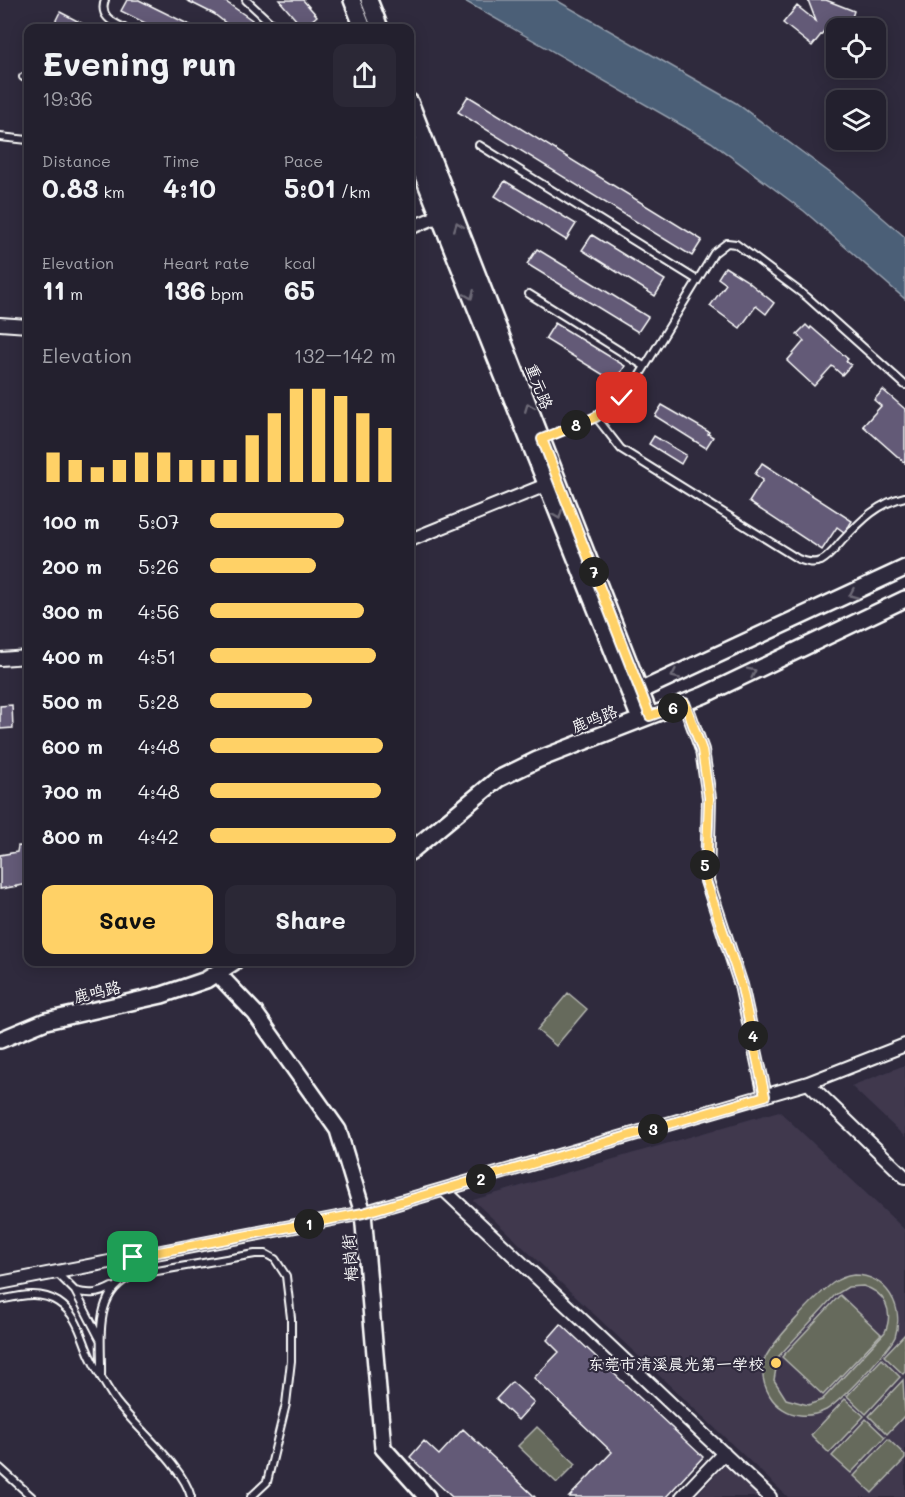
<!DOCTYPE html>
<meta charset="utf-8">
<style>
body{margin:0;font-family:Mali,"LXGW WenKai TC",sans-serif;background:#2b2836;color:#f1f3f6;height:100vh;display:flex;flex-direction:column;font-size:22px;white-space:nowrap}
*{box-sizing:border-box;margin:0}
p{font-size:20px;color:#a3a3aa}
.icon{flex:none;width:33px;height:33px;fill:none;stroke:currentColor;stroke-width:2;stroke-linecap:round;stroke-linejoin:round}
.map{position:relative;flex:1;overflow:hidden}
.sheet{position:absolute;left:24px;top:24px;width:390px;height:942px;display:flex;flex-direction:column;background:#23202e;border-radius:12px;box-shadow:0 3px 15px #0003,0 0 0 2px #403e4a}
.sheet>*{flex:none}
.tools{position:absolute;left:826px;top:18px;display:grid;gap:12px}
.tools a{display:grid;place-items:center;width:60px;height:60px;border-radius:12px;background:#23202e;box-shadow:0 3px 15px #0003,0 0 0 2px #403e4a;font-size:30px}
.pin{position:absolute;display:grid;place-items:center;width:51px;height:51px;color:#fff;margin:-26px;border-radius:12px;box-shadow:0 3px 9px #0006}
.km{position:absolute;width:30px;height:30px;margin:-15px;border-radius:50%;background:#222;color:#fff;font-size:16px;line-height:30px;text-align:center}
.round{display:grid;place-items:center;flex:none;width:63px;height:63px;border-radius:12px;background:#2b2836}
.summary{display:flex;align-items:center;justify-content:space-between;height:102px;padding:0 18px}
h1{font-size:33px;font-weight:700;line-height:45px}
.stats{display:grid;grid-template-columns:repeat(3,1fr);gap:9px;height:102px;padding:6px 18px}
.stats div{display:grid;align-content:center}
.stats b{font-size:26px;font-weight:700}
.stats small{font-size:16px;font-weight:400}
.stats p{font-size:16px}
.chart{height:168px;padding:12px 18px}
.chart p{display:flex;justify-content:space-between}
.chart svg{width:100%;height:108px;margin-top:6px;stroke:#ffd166;stroke-width:6}
.cta{display:flex;gap:12px;margin-top:auto;padding:12px 18px}
.cta a{flex:1;height:69px;border-radius:12px;background:#ffd166;color:#111;font-size:24px;font-weight:700;line-height:69px;text-align:center}
.cta a+a{background:#2b2836;color:#f1f3f6}
ul{padding:0 18px;list-style:none;font-size:20px}
li{display:grid;grid-template-columns:96px 72px 1fr;align-items:center;height:45px}
li i{height:15px;border-radius:8px;background:#ffd166}
.map>svg:first-child{display:block}
</style>
<div class="map">
<svg width="905" height="1497" viewBox="0 0 905 1497">
<rect width="100%" height="100%" fill="#2f2a3d"/>
<filter id="ink" filterUnits="userSpaceOnUse"><feTurbulence type="fractalNoise" baseFrequency=".0167" numOctaves="2"/><feDisplacementMap in="SourceGraphic" scale="12" xChannelSelector="R" yChannelSelector="G"/><feConvolveMatrix kernelMatrix="1 2 1 2 8 2 1 2 1" color-interpolation-filters="sRGB"/></filter>
<g filter="url(#ink)">
<!-- built -->
<path fill="#3f384e" d="M905,1065V1137L851,1086Z
M779,1111L905,1230V1497H788L473,1200Z
M725,1464L760,1497H695Z"/>
<!-- green -->
<path fill="#666a5c" stroke="#b2b4ae" stroke-width="1.5" fill-rule="evenodd" d="M568,993L587,1009L556,1046L537,1030Z
M854,1275C886,1275 905,1306 895,1337C888,1351 840,1402 826,1410C818,1414 809,1416 800,1415C788,1414 776,1406 770,1396C764,1386 761,1373 764,1361C769,1345 818,1294 833,1283C840,1278 846,1276 854,1275ZM863,1286C885,1292 894,1311 885,1332L822,1400L808,1405L786,1399L774,1380L778,1357L835,1295L848,1287Z
M840,1295L881,1334L823,1395L782,1357Z
M905,1334V1372L903,1374L884,1356Z
M882,1359L900,1377L866,1414L847,1396Z
M903,1380L905,1415L887,1434L869,1416Z
M845,1399L864,1416L829,1453L811,1435Z
M866,1419L885,1437L851,1473L832,1456Z
M537,1427L576,1464L557,1483L518,1446Z
M888,1439L905,1455V1459L872,1493L854,1476Z"/>
<!-- water -->
<path fill="#4c5f77" stroke="#949fad" stroke-width="1.5" d="M463,0H556L736,103L833,175L905,237V299L804,211L711,142Z"/>
<!-- building -->
<path fill="#635a77" stroke="#fff" stroke-width="1.5" d="M127,0H139L196,28H155L121,11Z
M186,0H223L252,20L247,28H232L214,14Z
M279,0H303L317,16L303,28Z
M808,0H826L854,11L849,27L832,21L812,46L783,23L797,6L816,21Z
M60,12L91,28H52Z
M468,96L702,240L692,256L458,112Z
M505,181L576,224L566,240L495,196Z
M592,235L665,280L655,296L582,250Z
M537,249L648,317L638,332L527,264Z
M725,267L746,280L774,303L766,314L756,306L740,328L710,306L726,284L718,278Z
M555,323L625,366L615,382L545,339Z
M806,325L810,329L811,327L848,359L846,361L851,365L842,375L832,366L814,386L787,361L804,341L797,334Z
M883,390L905,409V463L863,426L881,406L874,400Z
M662,405L709,432L708,434L713,437L706,448L655,416Z
M654,436L686,455L681,464L649,444Z
M762,463L852,521L849,526L844,532L837,527L822,550L749,502L763,480L755,474Z
M12,705L13,728L0,729V706Z
M18,846L28,847V884L0,889V855L17,852Z
M561,1324L703,1457L666,1497H569L612,1452L534,1378L559,1352L547,1340Z
M512,1382L534,1402L518,1420L496,1399Z
M463,1429L494,1458L535,1497H452L410,1457L424,1441L439,1455Z"/>
<g fill="none" stroke-linecap="round" stroke-linejoin="round">
<!-- service casing -->
<g stroke="#fff" stroke-width="10">
<path id="service" d="M105,0C99,16 112,22 124,28
M246,0L276,28
M23,77L28,79
M0,137L28,140
M479,145L697,280
M529,294L644,366
M596,417L621,449L798,559C806,562 813,564 821,561C829,557 835,549 841,542C860,522 877,503 905,497
M543,439L590,420L622,398L638,378L714,253L727,243L736,244L807,297L905,385
M57,1273L75,1291L100,1339
M75,1291C90,1295 99,1294 112,1287
M0,1300C19,1296 40,1290 58,1302C78,1315 81,1336 90,1356C97,1371 106,1386 115,1400C135,1427 184,1467 191,1497
M101,1376C102,1339 92,1292 134,1275L255,1254H266L275,1259L286,1276L291,1318V1361L286,1404L267,1482L251,1497
M0,1468L32,1497"/>
</g>
<!-- minor casing -->
<g stroke="#fff" stroke-width="16">
<path id="minor" d="M410,228L439,216
M0,324L28,326
M410,540L546,485
M0,659L28,657
M685,703L702,750L709,798L707,881L741,985L765,1096
M808,1083L905,1177
M444,1190L770,1497
M0,1283L363,1213L808,1083L905,1045
M682,1497L724,1453"/>
</g>
<!-- tertiary casing -->
<g stroke="#fff" stroke-width="20">
<path id="tertiary" d="M352,0L363,28
M369,0L380,28
M410,102L650,716
M410,143L640,719
M633,694L905,568
M410,852L498,779L537,760L704,695L905,599
M217,973L255,1013L338,1130L363,1213L383,1448L427,1497
M0,1040L46,1021L162,995L206,980L234,962"/>
</g>
<!-- service -->
<use href="#service" stroke="#2f2a3d" stroke-width="6"/>
<!-- minor -->
<use href="#minor" stroke="#2f2a3d" stroke-width="12"/>
<!-- tertiary -->
<use href="#tertiary" stroke="#2f2a3d" stroke-width="15"/>
</g>
<!-- one-way arrows -->
<defs><path id="oneway-chevron" d="M-2-3.5L2.5 0L-2 3.5" fill="none" stroke-width="1.6" stroke-linecap="round" stroke-linejoin="round" transform="scale(1.5)"/></defs>
<g stroke="#6d6a77">
<use href="#oneway-chevron" transform="translate(458 226) rotate(-111)"/>
<use href="#oneway-chevron" transform="translate(470 295) rotate(68)"/>
<use href="#oneway-chevron" transform="translate(529 407) rotate(-111)"/>
<use href="#oneway-chevron" transform="translate(558 515) rotate(68)"/>
<use href="#oneway-chevron" transform="translate(853 594) rotate(156)"/>
<use href="#oneway-chevron" transform="translate(752 672) rotate(-26)"/>
<use href="#oneway-chevron" transform="translate(675 675) rotate(155)"/>
</g>
</g>
<g fill="none" stroke-linecap="round" stroke-linejoin="round" filter="url(#ink)">
<!-- route casing -->
<g stroke="#fff" stroke-width="12">
<path id="route" d="M133,1257L363,1213L765,1096L741,984L706,881L709,798L702,750L685,703L650,716L542,439L596,417L622,398"/>
</g>
<!-- route -->
<use href="#route" stroke="#ffd166" stroke-width="8"/>
</g>
<!-- markers -->
<circle fill="#ffd166" stroke="#2f2a3d" stroke-width="2" cx="776" cy="1363" r="6"/>
<g text-anchor="middle" dominant-baseline="central" stroke-width="4.5" stroke-linejoin="round" paint-order="stroke">
<!-- street labels -->
<g font-size="16" fill="#fff" stroke="#2f2a3d">
<text transform="translate(540 386) rotate(69)">重元路</text>
<text transform="translate(594 718) rotate(-21)">鹿鸣路</text>
<text transform="translate(97 991) rotate(-13)">鹿鸣路</text>
<text transform="translate(349 1258) rotate(-95)">梅岗街</text>
</g>
<!-- poi labels -->
<g font-size="16" fill="#fff" stroke="#2f2a3d" text-anchor="end">
<text x="764" y="1363">东莞市清溪晨光第一学校</text>
</g>
</g>
</svg>
<div class="tools">
<a><svg class="icon" aria-label="locate" viewBox="0 0 24 24"><circle cx="12" cy="12" r="6"/><path d="M12 2v4M12 18v4M2 12h4M18 12h4"/></svg></a>
<a><svg class="icon" aria-label="layers" viewBox="0 0 24 24"><path d="M12 4l9 5-9 5-9-5zM3 14l9 5 9-5"/></svg></a>
</div>
<div class="pin" style="left:133px;top:1257px;background:#1e9e55"><svg class="icon" aria-label="arrive" viewBox="0 0 24 24"><path d="M6 21V4h12l-3 4 3 4H6"/></svg></div>
<div class="pin" style="left:622px;top:398px;background:#d93025"><svg class="icon" aria-label="check" viewBox="0 0 24 24"><path d="M5 12l5 5 9-10"/></svg></div>
<b class="km" style="left:309px;top:1224px">1</b>
<b class="km" style="left:481px;top:1179px">2</b>
<b class="km" style="left:653px;top:1129px">3</b>
<b class="km" style="left:753px;top:1036px">4</b>
<b class="km" style="left:705px;top:865px">5</b>
<b class="km" style="left:673px;top:708px">6</b>
<b class="km" style="left:594px;top:572px">7</b>
<b class="km" style="left:576px;top:425px">8</b>
<section class="sheet">
<div class="summary"><div><h1>Evening run</h1><p>19:36</p></div><a class="round"><svg class="icon" aria-label="share" viewBox="0 0 24 24"><path d="M12 15V3M7 8l5-5 5 5M5 13v7h14v-7"/></svg></a></div>
<div class="stats">
<div><p>Distance</p><b>0.83<small> km</small></b></div>
<div><p>Time</p><b>4:10</b></div>
<div><p>Pace</p><b>5:01<small> /km</small></b></div>
</div>
<div class="stats">
<div><p>Elevation</p><b>11<small> m</small></b></div>
<div><p>Heart rate</p><b>136<small> bpm</small></b></div>
<div><p>kcal</p><b>65</b></div>
</div>
<div class="chart"><p><span>Elevation</span>132–142 m</p>
<svg viewBox="0 0 160 44" preserveAspectRatio="none"><path d="M5 44V32M15 44V35M25 44V38M35 44V35M45 44V32M55 44V32M65 44V35M75 44V35M85 44V35M95 44V25M105 44V16M115 44V6M125 44V6M135 44V9M145 44V16M155 44V22"/></svg>
</div>
<ul>
<li><b>100 m</b>5:07<i style="width:72%"></i></li>
<li><b>200 m</b>5:26<i style="width:57%"></i></li>
<li><b>300 m</b>4:56<i style="width:83%"></i></li>
<li><b>400 m</b>4:51<i style="width:89%"></i></li>
<li><b>500 m</b>5:28<i style="width:55%"></i></li>
<li><b>600 m</b>4:48<i style="width:93%"></i></li>
<li><b>700 m</b>4:48<i style="width:92%"></i></li>
<li><b>800 m</b>4:42<i style="width:100%"></i></li>
</ul>
<div class="cta"><a>Save</a><a>Share</a></div>
</section>
</div>
